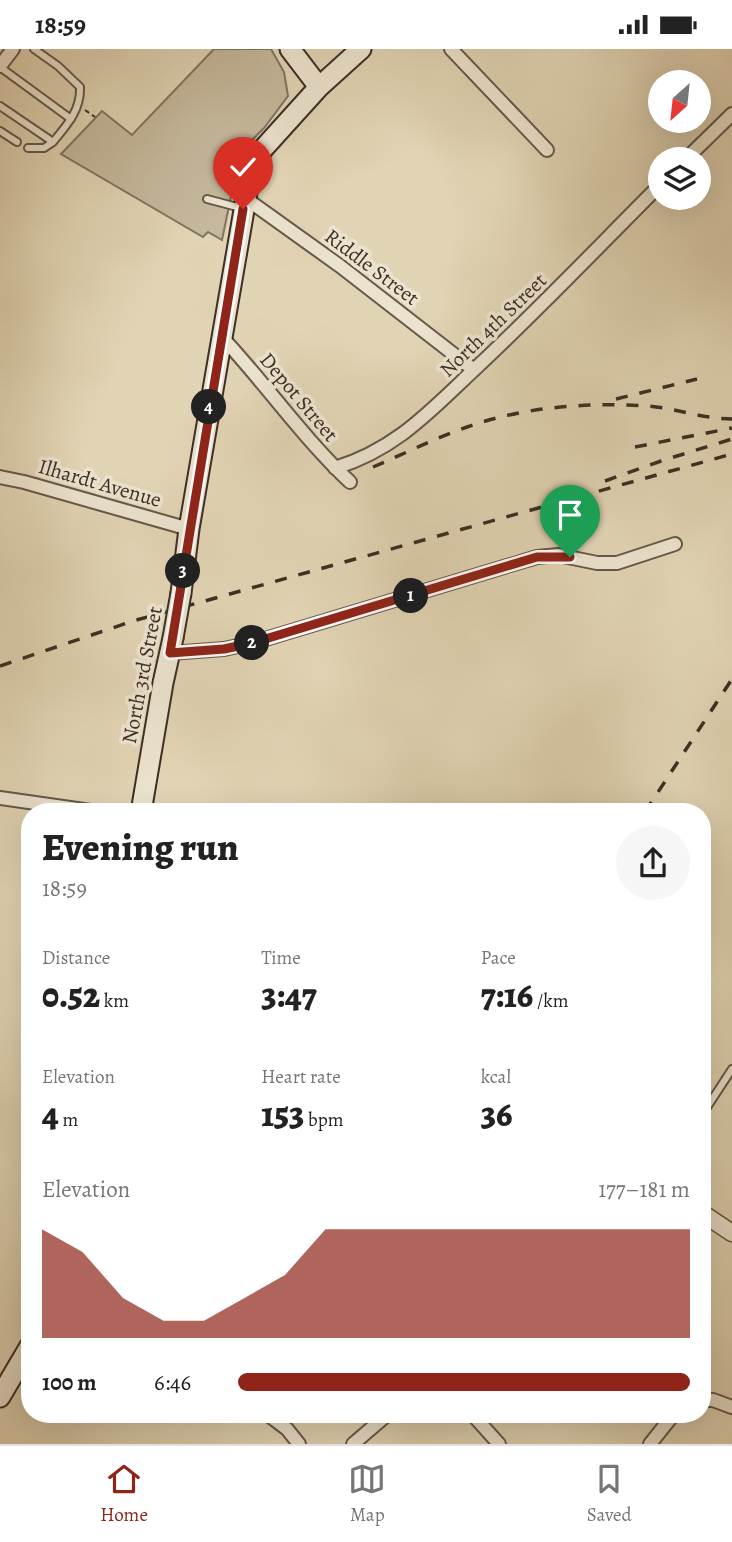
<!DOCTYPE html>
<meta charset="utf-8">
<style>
body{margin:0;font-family:Alegreya,serif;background:#f6f6f6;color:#222;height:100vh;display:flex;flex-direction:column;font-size:26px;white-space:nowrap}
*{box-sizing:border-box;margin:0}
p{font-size:23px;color:#767676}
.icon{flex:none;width:38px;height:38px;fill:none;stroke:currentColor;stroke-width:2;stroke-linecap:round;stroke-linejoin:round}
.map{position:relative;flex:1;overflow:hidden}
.sheet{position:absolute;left:21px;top:754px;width:690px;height:620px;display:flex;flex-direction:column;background:#fff;border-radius:28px;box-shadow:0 7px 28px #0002}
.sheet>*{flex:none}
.needle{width:46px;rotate:207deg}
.tools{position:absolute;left:648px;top:21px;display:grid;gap:14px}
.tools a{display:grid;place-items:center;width:63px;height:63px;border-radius:50%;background:#fff;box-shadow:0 7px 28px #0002;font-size:35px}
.pin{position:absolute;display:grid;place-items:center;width:60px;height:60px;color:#fff;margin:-72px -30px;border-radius:50% 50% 50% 0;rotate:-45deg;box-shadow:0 0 7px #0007}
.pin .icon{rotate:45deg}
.km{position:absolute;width:35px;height:35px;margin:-18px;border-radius:50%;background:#222;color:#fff;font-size:19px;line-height:35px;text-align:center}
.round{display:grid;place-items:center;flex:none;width:74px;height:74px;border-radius:37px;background:#f6f6f6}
.summary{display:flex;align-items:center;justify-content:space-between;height:119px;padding:0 21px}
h1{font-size:38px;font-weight:800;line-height:52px}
.figures{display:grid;grid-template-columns:repeat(3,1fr);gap:10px;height:119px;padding:7px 21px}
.figures div{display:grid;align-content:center}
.figures b{font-size:35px;font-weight:800}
.figures small{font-size:19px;font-weight:400}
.figures p{font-size:19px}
.chart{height:196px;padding:14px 21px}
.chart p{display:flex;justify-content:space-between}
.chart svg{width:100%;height:126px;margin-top:7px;fill:#8f2418;opacity:.7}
ul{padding:0 21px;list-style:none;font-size:23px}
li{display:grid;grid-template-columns:112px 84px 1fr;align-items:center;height:52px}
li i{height:18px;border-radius:9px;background:#8f2418}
.status{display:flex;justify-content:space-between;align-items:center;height:49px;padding:0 35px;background:#fff;direction:ltr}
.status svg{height:19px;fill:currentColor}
.tabs{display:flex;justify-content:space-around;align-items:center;height:98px;border-top:2px solid #e0e0e0;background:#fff;font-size:19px;color:#767676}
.tabs a{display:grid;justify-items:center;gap:4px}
.tabs .active{color:#8f2418}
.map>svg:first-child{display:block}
</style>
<div class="status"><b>18:59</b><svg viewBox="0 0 49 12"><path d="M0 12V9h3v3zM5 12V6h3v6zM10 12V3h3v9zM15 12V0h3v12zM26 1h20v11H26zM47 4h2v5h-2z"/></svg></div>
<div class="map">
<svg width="732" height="1395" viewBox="0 0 732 1395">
<rect width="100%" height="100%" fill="#e1d4b4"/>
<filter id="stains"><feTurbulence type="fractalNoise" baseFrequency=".00286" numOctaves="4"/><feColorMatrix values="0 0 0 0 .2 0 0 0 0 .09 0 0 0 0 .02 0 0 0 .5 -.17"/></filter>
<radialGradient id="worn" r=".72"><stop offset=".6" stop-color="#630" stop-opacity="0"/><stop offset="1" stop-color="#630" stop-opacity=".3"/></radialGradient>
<!-- green -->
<path fill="#c5b89c" stroke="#807460" stroke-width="2" d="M214,0H271L284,23L288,47L264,79L247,96L242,94L222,191L208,183L203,188L61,105L102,62L132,86Z"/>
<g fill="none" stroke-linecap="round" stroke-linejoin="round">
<!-- service casing -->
<g stroke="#655849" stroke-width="10">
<path id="service" d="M0,18L71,70
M0,57L53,93C67,76 81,61 80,38L58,17L34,0
M0,82L17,93
M28,99H44L53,93
M207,150L241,159
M702,1066L732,1020"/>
</g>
<!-- minor casing -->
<g stroke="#655849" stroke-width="16">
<path id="minor" d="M451,0L547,101
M0,17L13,0
M686,110L732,65
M245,149L340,217L474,321
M221,287C265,334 303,389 350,433
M335,419C397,400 431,361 477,318C540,259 599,197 660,136
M0,428L24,433L189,480
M170,604L224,600L252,594L537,508L558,506L597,514H617L675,495
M0,749L98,763
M702,1351H713L732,1358
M267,1365L287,1380L299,1395
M472,1365L499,1395
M353,1395L388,1365
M650,1395L674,1365"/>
</g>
<!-- tertiary casing -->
<g stroke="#655849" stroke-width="19">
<path id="tertiary" d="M702,1164L732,1184"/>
</g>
<!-- secondary casing -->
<g stroke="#3c2f25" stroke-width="23">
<path id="secondary" d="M290,0L319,38
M181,544L189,480L249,132L262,101L319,38L361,0
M141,763L163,634L173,589
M0,1348L30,1297"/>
</g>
<!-- path -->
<path stroke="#3c2f25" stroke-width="2" stroke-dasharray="5 3.5" stroke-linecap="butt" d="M85,61L95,68"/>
<!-- service -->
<use href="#service" stroke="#ece3ce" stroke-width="6"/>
<!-- minor -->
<use href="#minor" stroke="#ece3ce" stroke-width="12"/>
<!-- tertiary -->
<use href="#tertiary" stroke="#ece3ce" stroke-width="16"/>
<!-- secondary -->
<use href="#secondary" stroke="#ece3ce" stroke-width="19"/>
<!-- rail -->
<path stroke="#3c2f25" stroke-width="3.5" stroke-dasharray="12 12" stroke-linecap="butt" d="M616,350L697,330
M635,398L732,379
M373,418C404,405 435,389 467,378C523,358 588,353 647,357C676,359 703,370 732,370
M605,432L661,412L732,390
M0,617L133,572L732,405
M645,763L732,630"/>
<!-- secondary-bridge casing -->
<g stroke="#3c2f25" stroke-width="23" stroke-linecap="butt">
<path id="secondary-bridge" d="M173,589L181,544"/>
</g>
<!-- secondary-bridge -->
<use href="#secondary-bridge" stroke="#ece3ce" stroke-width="19"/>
</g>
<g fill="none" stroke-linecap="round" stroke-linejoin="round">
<!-- route casing -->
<g stroke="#fff" stroke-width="14">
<path id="route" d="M243,160L170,604L224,600L252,594L537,508H570"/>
</g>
<!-- route -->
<use href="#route" stroke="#8f2418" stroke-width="9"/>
</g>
<g text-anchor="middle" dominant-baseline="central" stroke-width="7" stroke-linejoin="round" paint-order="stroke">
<!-- street labels -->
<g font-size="21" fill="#3c2f25" stroke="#ece3ce">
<text transform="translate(372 218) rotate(37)">Riddle Street</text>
<text transform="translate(493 276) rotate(-44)">North 4th Street</text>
<text transform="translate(299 348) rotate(50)">Depot Street</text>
<text transform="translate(100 434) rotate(16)">Ilhardt Avenue</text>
<text transform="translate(142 626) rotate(-79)">North 3rd Street</text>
</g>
</g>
<rect width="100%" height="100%" filter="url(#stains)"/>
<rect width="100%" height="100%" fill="url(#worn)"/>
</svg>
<div class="tools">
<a><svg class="needle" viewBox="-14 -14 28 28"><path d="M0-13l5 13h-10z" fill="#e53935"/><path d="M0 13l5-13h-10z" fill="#767676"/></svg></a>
<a><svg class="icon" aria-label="layers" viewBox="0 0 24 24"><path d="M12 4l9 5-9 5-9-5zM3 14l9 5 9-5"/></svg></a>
</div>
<div class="pin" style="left:570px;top:508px;background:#1e9e55"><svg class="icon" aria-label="arrive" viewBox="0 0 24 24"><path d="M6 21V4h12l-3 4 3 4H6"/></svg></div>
<div class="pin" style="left:243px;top:160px;background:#d93025"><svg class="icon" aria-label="check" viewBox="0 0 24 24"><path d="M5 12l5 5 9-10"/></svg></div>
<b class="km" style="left:411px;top:547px">1</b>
<b class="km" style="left:252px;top:594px">2</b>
<b class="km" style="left:183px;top:522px">3</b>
<b class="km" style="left:209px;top:358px">4</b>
<section class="sheet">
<div class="summary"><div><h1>Evening run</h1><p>18:59</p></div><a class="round"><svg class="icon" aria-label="share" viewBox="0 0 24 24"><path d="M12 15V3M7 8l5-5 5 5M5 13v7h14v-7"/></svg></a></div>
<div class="figures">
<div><p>Distance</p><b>0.52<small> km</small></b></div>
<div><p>Time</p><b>3:47</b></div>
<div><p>Pace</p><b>7:16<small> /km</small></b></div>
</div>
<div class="figures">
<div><p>Elevation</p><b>4<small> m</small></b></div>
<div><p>Heart rate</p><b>153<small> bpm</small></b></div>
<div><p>kcal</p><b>36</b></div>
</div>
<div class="chart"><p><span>Elevation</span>177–181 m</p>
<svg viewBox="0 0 160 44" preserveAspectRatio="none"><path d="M0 44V6L10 14L20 30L30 38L40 38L50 30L60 22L70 6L80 6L90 6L100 6L110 6L120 6L130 6L140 6L150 6L160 6V44z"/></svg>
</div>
<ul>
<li><b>100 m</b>6:46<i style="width:100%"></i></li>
</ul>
</section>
</div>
<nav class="tabs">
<a class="active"><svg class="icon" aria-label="home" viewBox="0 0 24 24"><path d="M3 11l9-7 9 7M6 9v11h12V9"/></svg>Home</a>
<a><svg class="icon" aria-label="map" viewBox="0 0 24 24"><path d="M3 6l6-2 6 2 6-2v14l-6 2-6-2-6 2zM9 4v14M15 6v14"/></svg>Map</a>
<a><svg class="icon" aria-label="saved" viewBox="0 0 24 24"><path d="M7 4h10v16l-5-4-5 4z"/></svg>Saved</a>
</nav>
